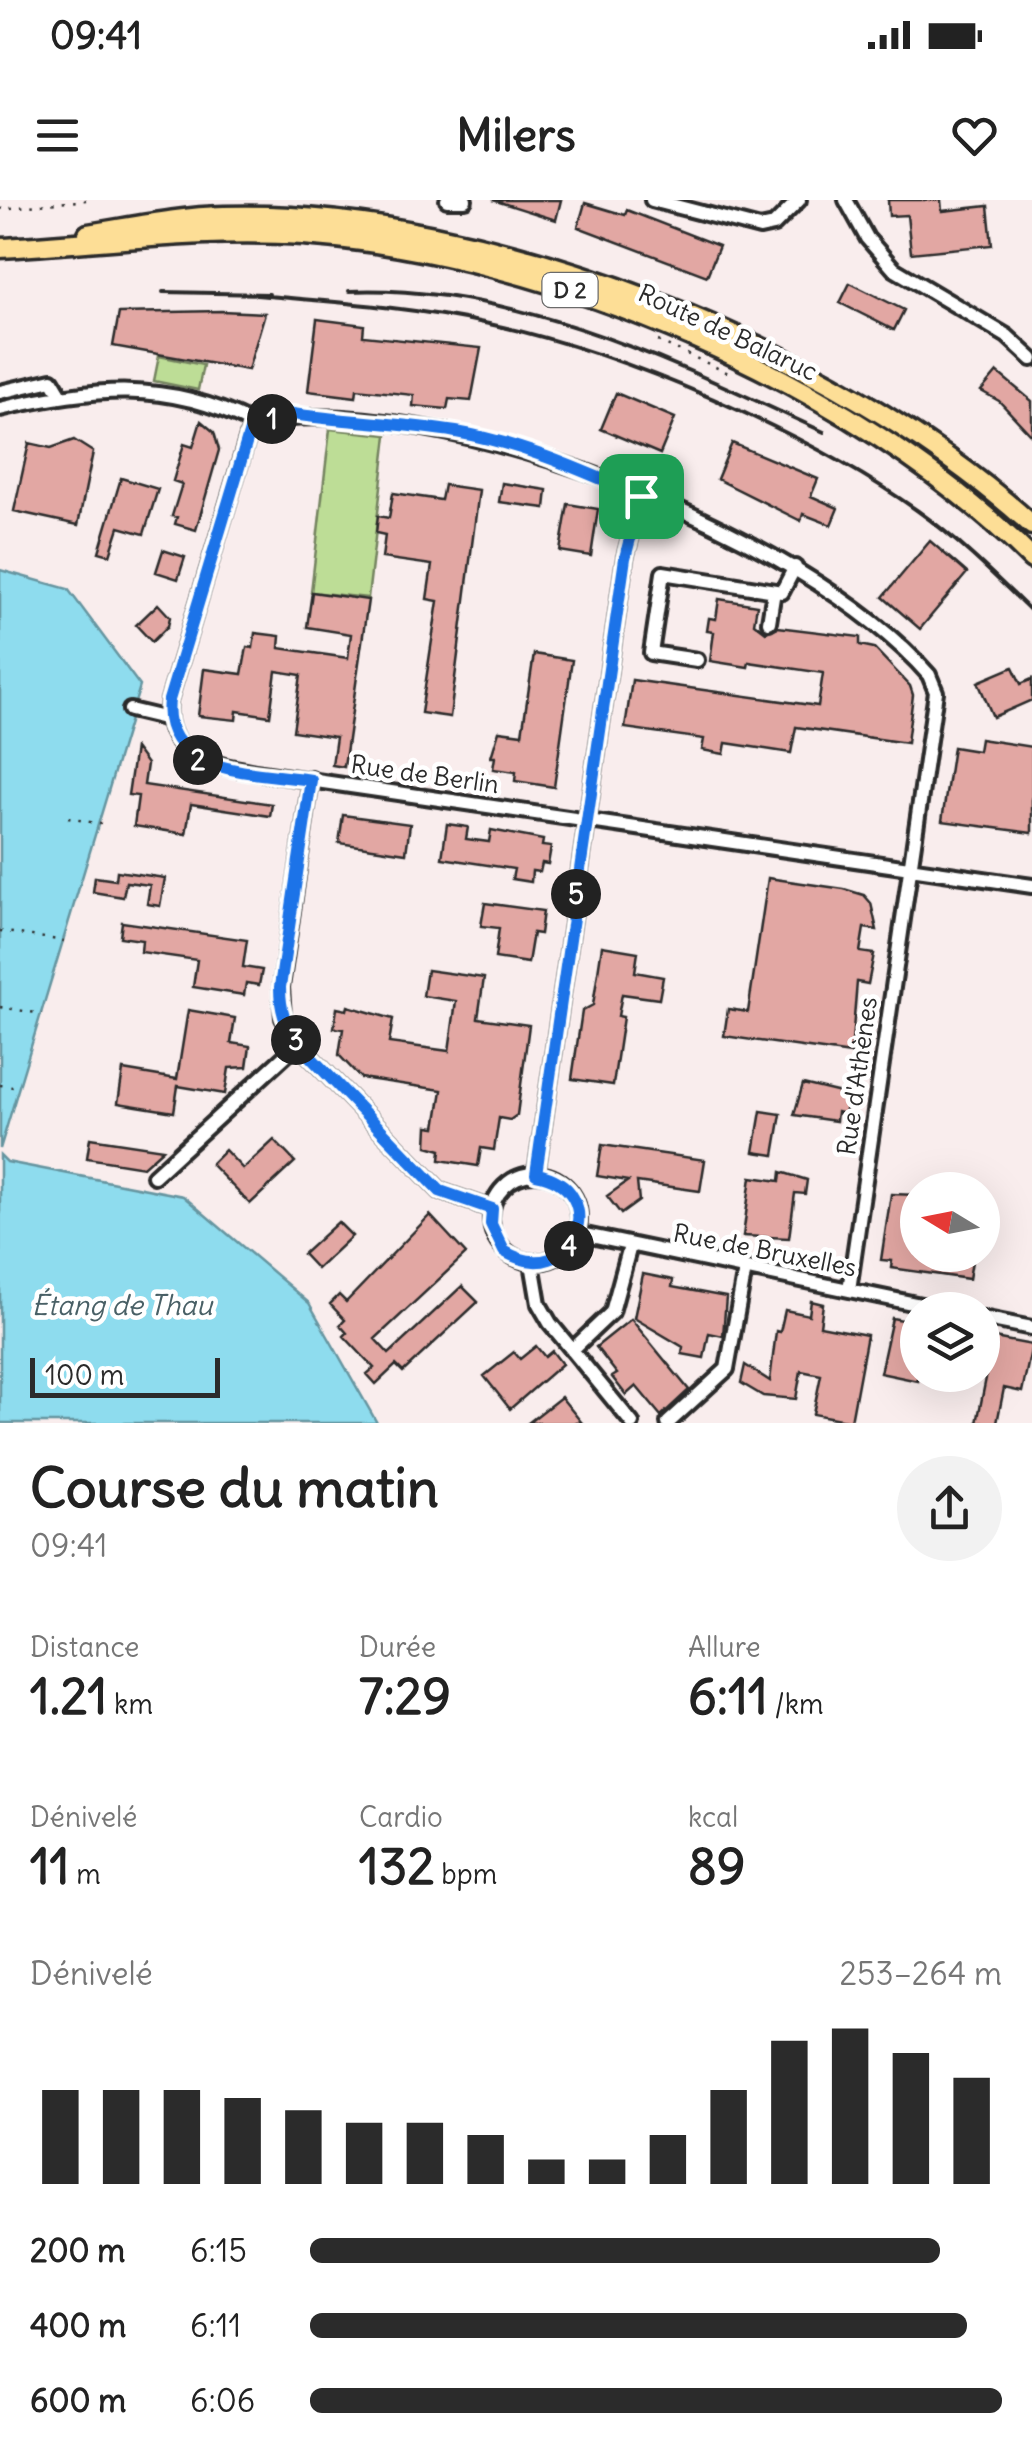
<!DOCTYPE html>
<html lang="fr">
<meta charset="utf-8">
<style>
body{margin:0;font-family:Delius,sans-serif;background:#f2f2f2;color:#222;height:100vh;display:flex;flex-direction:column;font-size:38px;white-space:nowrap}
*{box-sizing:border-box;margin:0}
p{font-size:32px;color:#767676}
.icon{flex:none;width:55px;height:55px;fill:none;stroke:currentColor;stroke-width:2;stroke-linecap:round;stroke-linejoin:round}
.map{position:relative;height:1223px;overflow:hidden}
.side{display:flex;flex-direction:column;background:#fff;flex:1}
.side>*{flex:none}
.needle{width:65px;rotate:280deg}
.tools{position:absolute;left:900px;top:972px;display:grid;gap:20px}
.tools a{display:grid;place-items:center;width:100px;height:100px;border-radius:50%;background:#fff;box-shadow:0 10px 40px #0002;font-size:50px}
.scale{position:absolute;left:30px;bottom:25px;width:190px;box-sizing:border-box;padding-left:10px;border:5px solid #2b2b2b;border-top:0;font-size:28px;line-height:35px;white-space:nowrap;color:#2b2b2b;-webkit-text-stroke:8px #fff;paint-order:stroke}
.pin{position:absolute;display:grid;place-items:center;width:85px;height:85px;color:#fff;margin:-42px;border-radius:20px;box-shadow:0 5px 15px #0006}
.km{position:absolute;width:50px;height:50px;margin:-25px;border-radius:50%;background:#222;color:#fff;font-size:28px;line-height:50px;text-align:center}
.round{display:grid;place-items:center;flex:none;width:105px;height:105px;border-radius:52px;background:#f2f2f2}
.summary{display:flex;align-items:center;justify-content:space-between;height:170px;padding:0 30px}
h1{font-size:55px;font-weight:700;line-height:75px}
.stats{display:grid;grid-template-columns:repeat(3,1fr);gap:15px;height:170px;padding:10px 30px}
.stats div{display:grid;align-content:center}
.stats b{font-size:50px;font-weight:700}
.stats small{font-size:28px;font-weight:400}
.stats p{font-size:28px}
.chart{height:280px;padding:20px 30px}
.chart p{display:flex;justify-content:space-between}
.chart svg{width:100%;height:180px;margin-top:10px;stroke:#2b2b2b;stroke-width:6}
ul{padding:0 30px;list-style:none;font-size:32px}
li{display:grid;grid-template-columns:160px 120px 1fr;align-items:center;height:75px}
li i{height:25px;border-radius:12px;background:#2b2b2b}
.status{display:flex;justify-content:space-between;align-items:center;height:70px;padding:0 50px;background:#fff;direction:ltr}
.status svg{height:28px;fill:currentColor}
header{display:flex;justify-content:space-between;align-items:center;height:130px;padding:0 30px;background:#fff;font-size:45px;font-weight:700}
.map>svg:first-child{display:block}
</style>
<div class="status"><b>09:41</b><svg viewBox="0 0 49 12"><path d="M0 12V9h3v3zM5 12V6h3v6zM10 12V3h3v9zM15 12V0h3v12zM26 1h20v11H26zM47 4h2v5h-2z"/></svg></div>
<header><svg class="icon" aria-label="menu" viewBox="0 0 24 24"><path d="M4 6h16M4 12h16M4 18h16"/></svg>Milers<svg class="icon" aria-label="heart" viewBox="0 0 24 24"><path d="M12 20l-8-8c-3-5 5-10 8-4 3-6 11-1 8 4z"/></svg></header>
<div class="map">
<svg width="1032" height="1223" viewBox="0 0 1032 1223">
<rect width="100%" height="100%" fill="#f9eded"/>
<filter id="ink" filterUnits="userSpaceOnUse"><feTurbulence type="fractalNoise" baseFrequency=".01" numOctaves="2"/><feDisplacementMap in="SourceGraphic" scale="20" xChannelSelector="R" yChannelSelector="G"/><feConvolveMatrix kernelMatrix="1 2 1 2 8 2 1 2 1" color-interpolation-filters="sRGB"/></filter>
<g filter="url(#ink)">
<!-- green -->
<path fill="#bddd96" stroke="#748460" stroke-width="2.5" d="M159,156L203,165L198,190L154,181Z
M330,229L387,235L368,398L311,392Z"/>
<!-- water -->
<path fill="#8edcee" stroke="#6695a0" stroke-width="2.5" d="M0,370L68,389L140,486L0,949Z
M0,955L7,962L183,996L309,1103L377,1223H0Z"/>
<!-- building -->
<path fill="#e2a7a3" stroke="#2b2b2b" stroke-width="2.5" d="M493,0H561L556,20Z
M888,0H941L942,11L988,6L992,45L911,53L907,15L889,16Z
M585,3L625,15L627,10L719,46L707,76L578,27Z
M850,83L904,110L894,130L840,103Z
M221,111L265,113L248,170L113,146L119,113Z
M317,119L364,125L363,136L481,148L471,201L449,199L447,209L413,206L414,195L357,189L356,197L308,191Z
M997,172L1032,201V236L999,201L981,191Z
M616,193L675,218L660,254L601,229Z
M201,221L214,232L219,250L196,330L175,324L177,317L172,316L182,284L173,281L184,244L193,247Z
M74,240L93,252L78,325L14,311L29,243L51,248Z
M732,243L818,279L811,296L838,308L831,325L803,314L801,321L717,279Z
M121,278L158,289L144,334L119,327L110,355L99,352Z
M502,283L547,290L545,308L499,302Z
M444,285L479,290L450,517L421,513L438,401L427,399L432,365L382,358L385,335L376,333L378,316L389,318L393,293L441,300Z
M568,304L598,309L591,356L560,351Z
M930,341L967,373L920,429L883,397Z
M163,350L185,357L178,379L156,372Z
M312,392L368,400L344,567L332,565L336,537L293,531L301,475L276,471L270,516L237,511L236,520L198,516L204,469L242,474L247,447L253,448L255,433L280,436L279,448L348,458L351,434L307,427Z
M719,399L757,405L754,423L766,432L778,427L860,437V445L874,448L910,486L913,495L907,543L796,527L791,553L726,543L724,554L702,550L704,539L625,528L632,480L818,506L823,473L749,462L748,467L710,461L714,432L707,431L709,418L716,419Z
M158,404L170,417L168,426L152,442L136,425Z
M534,454L572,460L554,587L515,581L516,572L493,569L495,557H491L499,531L522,534Z
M1013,467L1021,484L1032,479V500L993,517L978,482Z
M980,539L1032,547V633L942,621L953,547L978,551Z
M135,548L147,564L144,585L272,604L270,616L191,604L186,634L134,626L138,596L128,595Z
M343,615L410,624L406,653L339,643Z
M447,624L468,627L466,639L489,642L491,630L543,640L542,646L551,647L548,664L542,663L540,672L532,671L531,682L512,679L514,669L442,658Z
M117,671L165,678L160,706L147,704L150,685L126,682L123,697L93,692L95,677L116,680Z
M768,678L844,689L864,695L871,703L877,730L864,728L860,752L874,754L868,784L857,782L851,854L724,836L728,809L748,812Z
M485,703L543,711L540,734L533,733L528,763L495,758L499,728L481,726Z
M122,722L247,740L243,767L262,770L259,785L246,783L244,795L193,787L197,760L141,752L142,740L120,737Z
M602,746L638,752L635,772L663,777L659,799L622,794L618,816L623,817L613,885L572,879L582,811L593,805Z
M427,770L484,778L478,818L529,825L517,915L510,920L499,918L494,950L481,948L478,966L440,960L441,950L427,946L428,926L436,927L442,890L361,878L339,855L343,829L334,828L337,808L347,810L348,806L393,819L389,843L449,851L456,801L423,796Z
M188,810L235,818L231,843L250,846L247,867L229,868L225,894L178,886L174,912L118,903L123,870L177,879Z
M803,884L849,895L845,914L837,912L836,921L794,915Z
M761,911L781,914L774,955L754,952Z
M90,938L163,949L143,967L87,958Z
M274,940L295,962L250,1004L211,964L225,950L243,969Z
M602,945L705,960L700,991L637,982L639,1001L621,1014L607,996L628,981L597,976Z
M781,972L807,980L805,994L795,993L789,1038L743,1036L751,977L780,981Z
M891,994L918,995V1055H973L969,1079L891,1068L892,1061L881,1060Z
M430,1015L466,1054L375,1139L389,1154L462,1086L478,1102L403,1172L396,1165L376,1184L367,1174L374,1168L344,1136L347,1133L340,1125L345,1120L330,1104L339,1095L346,1102Z
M338,1022L352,1036L317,1069L303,1054Z
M643,1074L673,1080L672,1087L726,1097L723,1136L709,1133L704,1158L682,1154L683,1147L634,1118Z
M811,1101L823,1104L820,1126L867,1135L851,1221L813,1214L821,1175L801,1171L796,1199L763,1196L741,1183L745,1165L770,1181L776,1131L780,1132L785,1110L809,1115Z
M892,1118L918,1123V1181L880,1173Z
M631,1119L689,1190L661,1216L636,1186L626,1195L612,1177L617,1174L596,1147Z
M994,1138L1032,1145L1022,1192L1004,1188L997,1223H977Z
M536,1146L545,1157L552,1151L562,1164L510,1209L484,1176L514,1152L520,1159Z
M561,1197L582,1223H528Z"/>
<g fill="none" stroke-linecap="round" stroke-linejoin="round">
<!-- minor casing -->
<g stroke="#2b2b2b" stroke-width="20">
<path id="minor" d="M447,0H465
M652,0L760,28L774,25L799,0
M846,0L867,38L894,69L1007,136L1032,159
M0,192L52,180L61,195
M0,209C90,188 166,179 252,223
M252,223C436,186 806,333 929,475L936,492L849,1090
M252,223L169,500C162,557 212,564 255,572L1032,686
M769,422L774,391
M697,460L651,453L663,373L782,392L795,367
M130,510L168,519
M311,579L281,787L283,818L298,844L440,991L492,1009
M536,974L625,358L641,296
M491 1018a44 44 0 1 1 88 0a44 44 0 1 1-88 0Z
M154,976L298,844
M576,1033L945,1110
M532,1063L539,1104L550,1123L632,1223
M982,1118L1032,1128
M572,1150L612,1112L630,1046
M668,1223L727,1169L745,1069"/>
</g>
<!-- major casing -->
<g stroke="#2b2b2b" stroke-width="25">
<path id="major" d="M88,34C133,27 178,17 224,16C488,8 837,148 1032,325
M0,48C101,43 202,28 303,35C549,52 858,184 1032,359"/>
</g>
<!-- path -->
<path stroke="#2b2b2b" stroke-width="2.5" stroke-dasharray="2.5 8" stroke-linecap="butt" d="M0,9L87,0
M658,141L733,175
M68,618L101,624
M0,731L64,741
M0,807L42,814
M0,885L19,888"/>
<!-- minor -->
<use href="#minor" stroke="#fff" stroke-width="12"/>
<!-- major -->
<use href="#major" stroke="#fdde96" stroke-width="18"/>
<!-- rail -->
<path stroke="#2b2b2b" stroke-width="4" d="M349,91C516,84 676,164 824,232
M163,92L269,94
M256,95C334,102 413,107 489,124C623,152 807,232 918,311C959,340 996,377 1032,412"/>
</g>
</g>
<g fill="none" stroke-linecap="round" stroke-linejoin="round" filter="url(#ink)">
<!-- route casing -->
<g stroke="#fff" stroke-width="20">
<path id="route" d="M293,214C347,222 403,223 456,232C521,243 581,270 641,296L625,358L536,974C613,988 574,1094 504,1051L491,1024L492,1009L440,991L298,844C285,824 280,810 280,787L311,580C260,572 160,576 169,500L252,224Z"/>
</g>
<!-- route -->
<use href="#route" stroke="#1a73e8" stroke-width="12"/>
</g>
<g text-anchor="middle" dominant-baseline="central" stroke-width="9" stroke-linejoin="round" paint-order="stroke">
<!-- shield labels -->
<rect fill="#fff" stroke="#6b6b6b" stroke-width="2.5" x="542.5" y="73" width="55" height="34" rx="8"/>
<g font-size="22" font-weight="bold" fill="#2b2b2b">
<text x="570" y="90">D 2</text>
</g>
<!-- street labels -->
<g font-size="25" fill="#2b2b2b" stroke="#fff">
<text transform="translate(728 132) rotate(25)">Route de Balaruc</text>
<text transform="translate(425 574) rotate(8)">Rue de Berlin</text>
<text transform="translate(857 876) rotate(-82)">Rue d'Athènes</text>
<text transform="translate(765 1050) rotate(11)">Rue de Bruxelles</text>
</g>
<!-- water labels -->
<g font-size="28" font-style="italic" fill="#496066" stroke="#fff">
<text x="122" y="1105">Étang de Thau</text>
</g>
</g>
</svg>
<div class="tools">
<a><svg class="needle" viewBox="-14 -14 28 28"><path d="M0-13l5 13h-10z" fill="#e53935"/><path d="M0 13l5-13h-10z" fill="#767676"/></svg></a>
<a><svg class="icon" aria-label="layers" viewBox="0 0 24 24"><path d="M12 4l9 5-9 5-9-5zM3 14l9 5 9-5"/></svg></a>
</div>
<div class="scale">100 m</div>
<div class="pin" style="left:641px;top:296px;background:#1e9e55"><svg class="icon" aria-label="arrive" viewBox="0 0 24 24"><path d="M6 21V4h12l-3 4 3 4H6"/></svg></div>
<b class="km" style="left:272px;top:219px">1</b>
<b class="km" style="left:198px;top:560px">2</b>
<b class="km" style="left:296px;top:840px">3</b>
<b class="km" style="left:569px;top:1046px">4</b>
<b class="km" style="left:576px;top:694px">5</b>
</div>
<section class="side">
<div class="summary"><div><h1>Course du matin</h1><p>09:41</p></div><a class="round"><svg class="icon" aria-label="share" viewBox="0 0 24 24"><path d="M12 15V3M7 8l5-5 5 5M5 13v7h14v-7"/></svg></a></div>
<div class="stats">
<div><p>Distance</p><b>1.21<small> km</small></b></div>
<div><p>Durée</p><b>7:29</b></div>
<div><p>Allure</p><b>6:11<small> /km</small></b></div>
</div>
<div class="stats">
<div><p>Dénivelé</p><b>11<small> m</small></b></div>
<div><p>Cardio</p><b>132<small> bpm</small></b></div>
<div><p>kcal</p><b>89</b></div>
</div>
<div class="chart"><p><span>Dénivelé</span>253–264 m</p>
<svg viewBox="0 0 160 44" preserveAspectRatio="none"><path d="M5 44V21M15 44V21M25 44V21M35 44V23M45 44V26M55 44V29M65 44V29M75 44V32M85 44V38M95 44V38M105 44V32M115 44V21M125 44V9M135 44V6M145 44V12M155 44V18"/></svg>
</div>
<ul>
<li><b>200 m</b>6:15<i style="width:91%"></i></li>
<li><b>400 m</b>6:11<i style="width:95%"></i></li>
<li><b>600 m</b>6:06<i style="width:100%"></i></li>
</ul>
</section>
